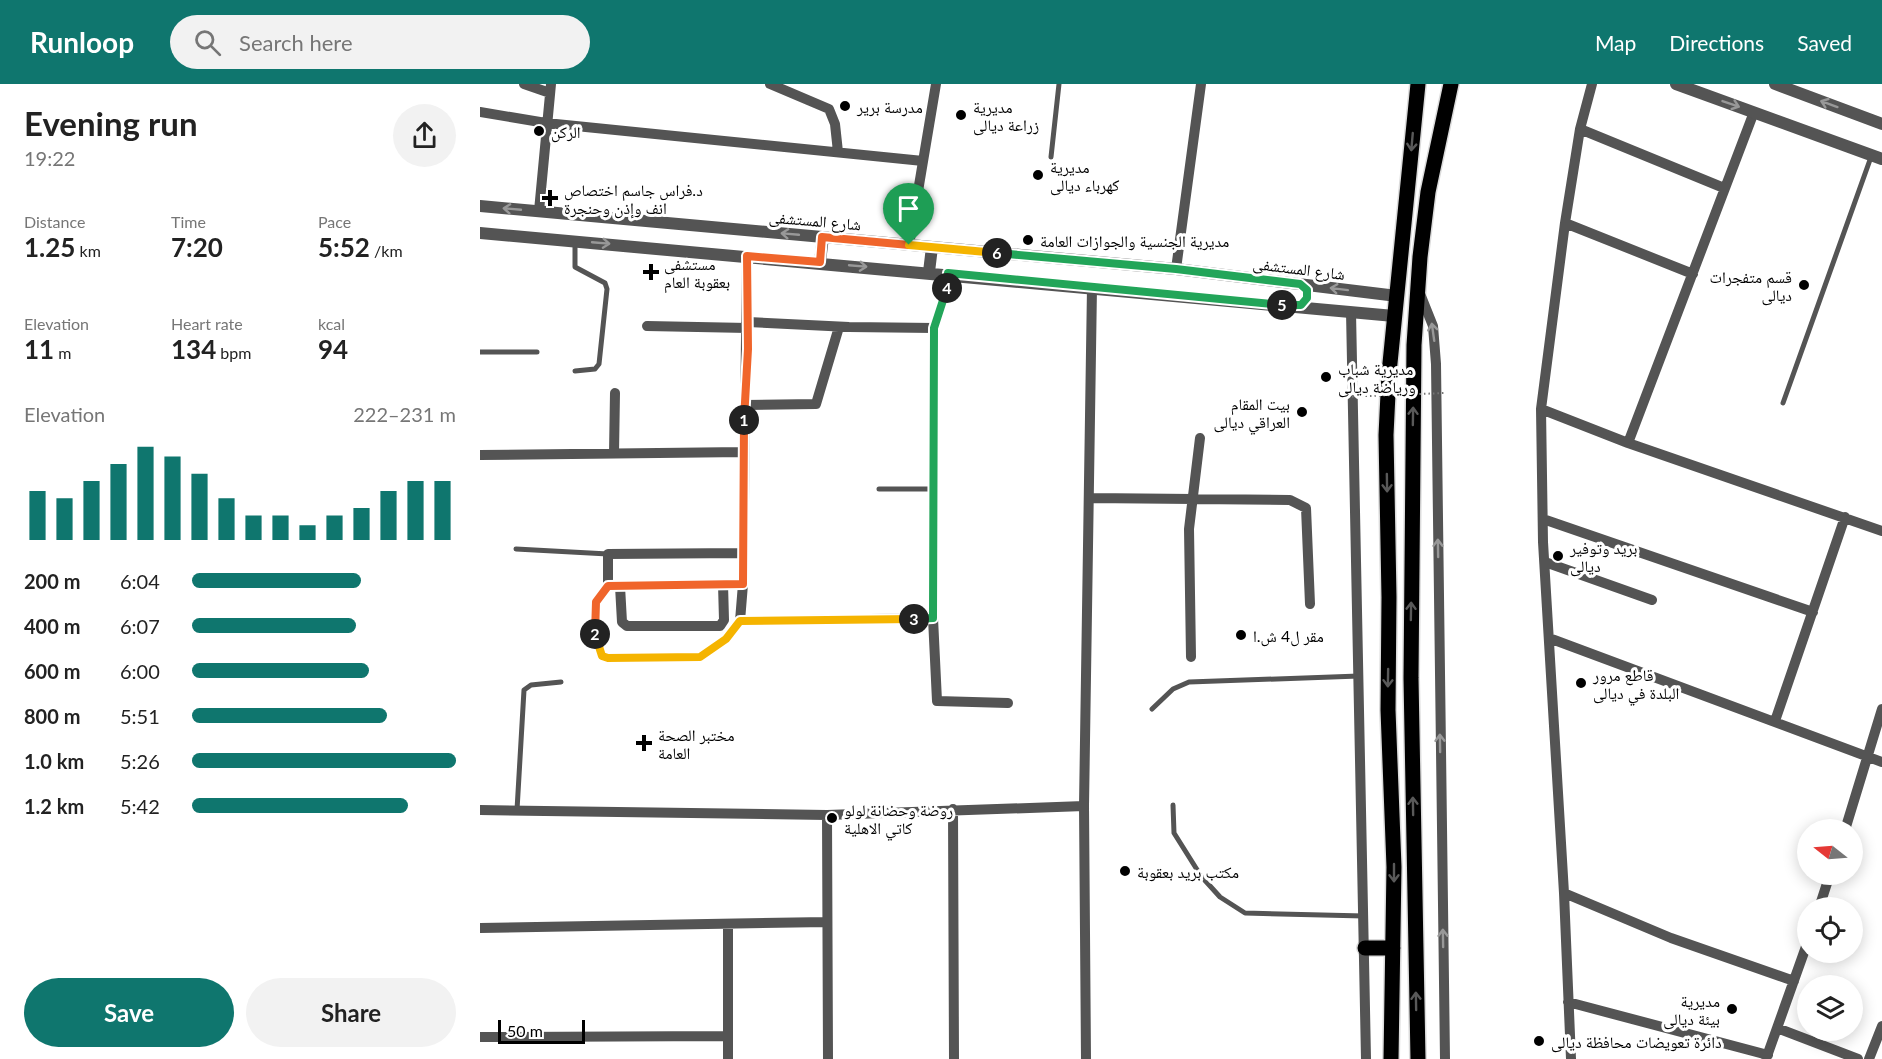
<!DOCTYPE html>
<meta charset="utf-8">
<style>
body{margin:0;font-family:Lato,"Noto Naskh Arabic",sans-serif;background:#f2f2f2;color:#222;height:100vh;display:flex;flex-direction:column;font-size:22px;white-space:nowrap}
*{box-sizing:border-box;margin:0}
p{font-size:20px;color:#767676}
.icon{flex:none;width:33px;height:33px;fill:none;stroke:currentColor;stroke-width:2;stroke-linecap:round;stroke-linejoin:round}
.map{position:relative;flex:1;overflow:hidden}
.panel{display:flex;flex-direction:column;background:#fff;width:480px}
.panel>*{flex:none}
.needle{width:39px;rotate:287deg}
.buttons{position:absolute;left:1317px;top:735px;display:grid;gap:12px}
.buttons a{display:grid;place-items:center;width:66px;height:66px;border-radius:50%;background:#fff;box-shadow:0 3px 15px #0003;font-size:30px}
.scale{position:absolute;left:18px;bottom:15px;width:87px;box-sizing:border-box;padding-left:6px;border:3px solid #000;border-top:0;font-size:16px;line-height:21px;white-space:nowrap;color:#000;-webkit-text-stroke:4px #fff;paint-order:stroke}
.pin{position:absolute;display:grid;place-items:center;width:51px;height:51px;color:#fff;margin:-62px -26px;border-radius:50% 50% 50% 0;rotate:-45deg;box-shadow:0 0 6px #0007}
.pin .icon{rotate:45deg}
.km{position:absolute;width:30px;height:30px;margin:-15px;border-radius:50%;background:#222;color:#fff;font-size:16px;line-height:30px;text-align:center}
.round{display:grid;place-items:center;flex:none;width:63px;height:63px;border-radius:32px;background:#f2f2f2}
.overview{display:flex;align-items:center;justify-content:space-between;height:102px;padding:0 24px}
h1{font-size:33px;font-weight:700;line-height:45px}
.figures{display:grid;grid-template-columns:repeat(3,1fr);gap:9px;height:102px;padding:6px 24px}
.figures div{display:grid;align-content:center}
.figures b{font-size:26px;font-weight:700}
.figures small{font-size:16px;font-weight:400}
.figures p{font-size:16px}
.chart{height:168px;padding:12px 24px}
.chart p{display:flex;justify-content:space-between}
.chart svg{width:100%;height:108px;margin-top:6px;stroke:#0f766e;stroke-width:6}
.primary-button{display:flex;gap:12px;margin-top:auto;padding:12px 24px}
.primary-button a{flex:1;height:69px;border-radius:36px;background:#0f766e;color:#fff;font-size:24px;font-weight:700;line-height:69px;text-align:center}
.primary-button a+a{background:#f2f2f2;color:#222}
ul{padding:0 24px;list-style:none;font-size:20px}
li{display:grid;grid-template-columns:96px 72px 1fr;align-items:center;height:45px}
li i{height:15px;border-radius:8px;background:#0f766e}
header{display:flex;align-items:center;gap:36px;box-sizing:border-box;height:84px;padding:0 30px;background:#0f766e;color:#fff}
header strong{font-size:28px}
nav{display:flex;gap:33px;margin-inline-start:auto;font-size:21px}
.search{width:420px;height:54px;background:#f2f2f2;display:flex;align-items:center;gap:15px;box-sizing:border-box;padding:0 21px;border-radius:33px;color:#767676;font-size:22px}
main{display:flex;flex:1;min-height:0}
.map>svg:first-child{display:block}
</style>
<header>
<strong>Runloop</strong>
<div class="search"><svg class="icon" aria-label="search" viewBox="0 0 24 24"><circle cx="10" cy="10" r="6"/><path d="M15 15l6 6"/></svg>Search here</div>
<nav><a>Map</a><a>Directions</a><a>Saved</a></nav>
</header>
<main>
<section class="panel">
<div class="overview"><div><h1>Evening run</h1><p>19:22</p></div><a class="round"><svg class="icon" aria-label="share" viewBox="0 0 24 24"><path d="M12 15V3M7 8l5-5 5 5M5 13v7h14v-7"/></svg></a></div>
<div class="figures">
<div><p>Distance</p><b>1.25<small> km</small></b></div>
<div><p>Time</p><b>7:20</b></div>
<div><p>Pace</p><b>5:52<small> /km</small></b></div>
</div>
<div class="figures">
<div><p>Elevation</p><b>11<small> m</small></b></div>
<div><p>Heart rate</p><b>134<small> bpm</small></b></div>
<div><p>kcal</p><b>94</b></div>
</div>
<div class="chart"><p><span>Elevation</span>222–231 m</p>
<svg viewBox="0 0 160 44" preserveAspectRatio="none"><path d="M5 44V24M15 44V27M25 44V20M35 44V13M45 44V6M55 44V10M65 44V17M75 44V27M85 44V34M95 44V34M105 44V38M115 44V34M125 44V31M135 44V24M145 44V20M155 44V20"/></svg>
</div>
<ul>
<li><b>200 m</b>6:04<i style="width:64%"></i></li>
<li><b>400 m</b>6:07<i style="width:62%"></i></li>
<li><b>600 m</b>6:00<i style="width:67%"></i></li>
<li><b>800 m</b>5:51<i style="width:74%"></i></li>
<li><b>1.0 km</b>5:26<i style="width:100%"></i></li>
<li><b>1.2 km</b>5:42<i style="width:82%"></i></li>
</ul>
<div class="primary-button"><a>Save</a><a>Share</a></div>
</section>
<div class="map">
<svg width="1402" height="975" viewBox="0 0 1402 975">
<rect width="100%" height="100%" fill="#fff"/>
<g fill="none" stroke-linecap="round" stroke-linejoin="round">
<!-- primary casing -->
<g stroke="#dbdbdb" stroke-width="18">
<path id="primary" d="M885,864H913
M911,975L914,783L908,626L909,513L906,351L909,289L938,0
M938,975L931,594L934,261L940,173L948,108L971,0"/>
</g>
<!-- service -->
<path stroke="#545454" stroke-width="5" d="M571,73L579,0
M95,159V183L125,199L127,205L119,280L115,285L95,287
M0,268H57
M1303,319L1391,73
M399,405H454
M36,465L128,470
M128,502C109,522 113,548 122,572L128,574L220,573L246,555L260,537
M672,625L693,605L709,598L879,592
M693,721L694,749L721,792L740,813L765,829L884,832
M37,726L44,606L51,601L81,598"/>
<!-- minor -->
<path stroke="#545454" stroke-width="10" d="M44,0L70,9
M290,0L349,25L355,40L358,68
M0,28L66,39L443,77
M1100,45L1244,104
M59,127L71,0
M1085,139L1213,190
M429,161L456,0
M267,172L263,500L260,537L453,534
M696,185L721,0
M468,189L466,207L454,244L453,534L457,617L528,619
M939,207L953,242L956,280L965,975
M871,228L886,975
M268,238L369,243L454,244
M167,242L268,244
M265,321L336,320L359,243
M1061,325L1148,359L1402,447
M1148,359L1274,28
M134,369L135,309
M0,371L264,368
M609,414L810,416L826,424L830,520
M1063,435L1333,528
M263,469L128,470V502L263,500
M1065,478L1172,516
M140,502L142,538L147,542H240L244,536L243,500
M1069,554L1402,678
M711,573L709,445L720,354
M1295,637L1365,433
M473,725L474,975
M0,726L347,731L604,722
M347,731L348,975
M1365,746L1402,625
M1084,809L1191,854L1314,897
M1339,824L1350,790
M248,842V975
M0,844L347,838
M1088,918L1288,971
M1297,944L1378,975
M0,953L248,952
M606,975L604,722L612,203
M1091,975L1084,809L1063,458L1061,325L1085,139L1100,45L1112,0
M1286,975L1328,857
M1389,975L1402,942"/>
<!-- tertiary -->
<path stroke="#545454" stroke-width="12" d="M1196,0L1402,75
M1295,0L1402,40
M0,122L696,185L917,212
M0,149L914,232
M340,178L343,153
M449,188L452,163"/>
<!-- primary -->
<use href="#primary" stroke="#000" stroke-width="15"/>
<!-- path-bridge -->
<path stroke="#767676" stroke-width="2" stroke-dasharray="1.5 3" stroke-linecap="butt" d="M863,313L965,309"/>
</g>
<!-- one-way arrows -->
<defs><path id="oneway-shaft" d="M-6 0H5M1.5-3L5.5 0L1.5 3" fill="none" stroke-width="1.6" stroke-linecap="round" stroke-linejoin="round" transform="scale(1.5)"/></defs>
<g stroke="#989898">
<use href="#oneway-shaft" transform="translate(1251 20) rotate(19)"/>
<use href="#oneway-shaft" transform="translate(1349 20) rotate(-160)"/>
<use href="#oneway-shaft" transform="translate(32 125) rotate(-175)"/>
<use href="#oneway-shaft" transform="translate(310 150) rotate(-175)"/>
<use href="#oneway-shaft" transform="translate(121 159) rotate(5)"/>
<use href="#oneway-shaft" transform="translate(378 182) rotate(5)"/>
<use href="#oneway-shaft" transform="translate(859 205) rotate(-173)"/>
<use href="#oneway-shaft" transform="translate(953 248) rotate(-98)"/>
<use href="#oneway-shaft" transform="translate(958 464) rotate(-91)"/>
<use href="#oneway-shaft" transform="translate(960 659) rotate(-91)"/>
<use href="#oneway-shaft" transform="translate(963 854) rotate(-91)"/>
</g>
<g stroke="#595959">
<use href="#oneway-shaft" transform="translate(932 58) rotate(95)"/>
<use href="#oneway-shaft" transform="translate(933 332) rotate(-89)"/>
<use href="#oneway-shaft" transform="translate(907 399) rotate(89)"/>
<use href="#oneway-shaft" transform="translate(931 527) rotate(-89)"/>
<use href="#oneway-shaft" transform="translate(908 594) rotate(91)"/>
<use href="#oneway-shaft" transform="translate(933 722) rotate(-91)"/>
<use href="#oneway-shaft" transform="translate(914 789) rotate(90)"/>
<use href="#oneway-shaft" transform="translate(936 917) rotate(-91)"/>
</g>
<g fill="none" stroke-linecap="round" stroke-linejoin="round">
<!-- split-1 casing -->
<g stroke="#fff" stroke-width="12">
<path id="split-1" d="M264,336L268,265L267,172L340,178L342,153L429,161"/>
</g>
<!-- split-2 casing -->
<g stroke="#fff" stroke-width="12">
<path id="split-2" d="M115,550L116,518L128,502L263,500L264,336"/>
</g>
<!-- split-3 casing -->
<g stroke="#fff" stroke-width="12">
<path id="split-3" d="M115,550L122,572L128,574L220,573L246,555L260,537L434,535"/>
</g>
<!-- split-4 casing -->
<g stroke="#fff" stroke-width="12">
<path id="split-4" d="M434,535L453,534L454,244L467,204"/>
</g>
<!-- split-5 casing -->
<g stroke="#fff" stroke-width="12">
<path id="split-5" d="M467,204L468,189L802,221"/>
</g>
<!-- split-6 casing -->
<g stroke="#fff" stroke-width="12">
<path id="split-6" d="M517,169L696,185L820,200L827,206V214L821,221H802"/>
</g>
<!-- split-7 casing -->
<g stroke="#fff" stroke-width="12">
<path id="split-7" d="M429,161L517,169"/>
</g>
<!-- split-1 -->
<use href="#split-1" stroke="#f0652b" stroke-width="8"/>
<!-- split-2 -->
<use href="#split-2" stroke="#f0652b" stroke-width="8"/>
<!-- split-3 -->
<use href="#split-3" stroke="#f5b400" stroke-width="8"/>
<!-- split-4 -->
<use href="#split-4" stroke="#22a559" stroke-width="8"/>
<!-- split-5 -->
<use href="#split-5" stroke="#22a559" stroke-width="8"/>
<!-- split-6 -->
<use href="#split-6" stroke="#22a559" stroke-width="8"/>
<!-- split-7 -->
<use href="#split-7" stroke="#f5b400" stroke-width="8"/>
</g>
<!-- markers -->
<g fill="#000" stroke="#fff" stroke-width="2">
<circle cx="365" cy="22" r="6"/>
<circle cx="481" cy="31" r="6"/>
<circle cx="59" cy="47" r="6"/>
<circle cx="558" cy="91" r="6"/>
<path d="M67 105h6v6h6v6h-6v6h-6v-6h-6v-6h6z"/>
<circle cx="548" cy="156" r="6"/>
<path d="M168 179h6v6h6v6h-6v6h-6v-6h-6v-6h6z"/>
<circle cx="1324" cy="201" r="6"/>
<circle cx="846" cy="293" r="6"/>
<circle cx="822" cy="328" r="6"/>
<circle cx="1078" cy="472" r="6"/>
<circle cx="761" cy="551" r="6"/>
<circle cx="1101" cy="599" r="6"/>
<path d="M161 650h6v6h6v6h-6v6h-6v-6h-6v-6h6z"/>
<circle cx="352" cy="734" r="6"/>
<circle cx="645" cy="787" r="6"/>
<circle cx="1252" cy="925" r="6"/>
<circle cx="1059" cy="957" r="6"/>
</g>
<g text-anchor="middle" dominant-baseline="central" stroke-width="6" stroke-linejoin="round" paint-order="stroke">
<!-- poi labels -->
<g font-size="16" fill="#000" stroke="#fff" text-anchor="start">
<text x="377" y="22">مدرسة برير</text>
<text x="493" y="22">مديرية<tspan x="493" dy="18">زراعة ديالى</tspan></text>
<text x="71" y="47">الركن</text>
<text x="570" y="82">مديرية<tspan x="570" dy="18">كهرباء ديالى</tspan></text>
<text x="84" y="105">د.فراس جاسم اختصاص<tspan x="84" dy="18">انف وإذن وحنجرة</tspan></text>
<text x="560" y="156">مديرية الجنسية والجوازات العامة</text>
<text x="184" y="179">مستشفى<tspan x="184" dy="18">بعقوبة العام</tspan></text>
<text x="1312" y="192" text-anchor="end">قسم متفجرات<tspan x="1312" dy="18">ديالى</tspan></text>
<text x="858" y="284">مديرية شباب<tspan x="858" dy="18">ورياضة ديالى</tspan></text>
<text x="810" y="319" text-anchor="end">بيت المقام<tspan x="810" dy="18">العراقي ديالى</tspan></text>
<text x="1090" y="463">بريد وتوفير<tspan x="1090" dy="18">ديالى</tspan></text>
<text x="773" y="551">مقر ل4 ش.ا</text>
<text x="1113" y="590">قاطع مرور<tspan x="1113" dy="18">البلدة في ديالى</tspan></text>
<text x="178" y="650">مختبر الصحة<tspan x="178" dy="18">العامة</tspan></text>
<text x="364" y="725">روضة وحضانة لولو<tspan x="364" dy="18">كاتي الاهلية</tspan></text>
<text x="657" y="787">مكتب بريد بعقوبة</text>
<text x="1240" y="916" text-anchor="end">مديرية<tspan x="1240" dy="18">بيئة ديالى</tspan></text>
<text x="1071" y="957">دائرة تعويضات محافظة ديالى</text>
</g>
<!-- street labels -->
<g font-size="16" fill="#000" stroke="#fff">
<text transform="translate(335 136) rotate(5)">شارع المستشفى</text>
<text transform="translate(819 184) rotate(7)">شارع المستشفى</text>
</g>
</g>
</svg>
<div class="buttons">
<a><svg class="needle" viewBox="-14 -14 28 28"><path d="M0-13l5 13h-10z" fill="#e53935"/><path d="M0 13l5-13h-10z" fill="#767676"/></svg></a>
<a><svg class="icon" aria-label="locate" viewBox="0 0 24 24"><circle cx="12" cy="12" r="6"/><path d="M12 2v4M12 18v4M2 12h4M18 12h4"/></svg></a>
<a><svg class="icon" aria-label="layers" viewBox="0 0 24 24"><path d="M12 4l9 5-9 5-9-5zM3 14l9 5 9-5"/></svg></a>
</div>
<div class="scale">50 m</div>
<div class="pin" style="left:429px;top:161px;background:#1e9e55"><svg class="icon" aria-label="arrive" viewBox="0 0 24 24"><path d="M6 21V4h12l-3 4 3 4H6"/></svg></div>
<b class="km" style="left:264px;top:336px">1</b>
<b class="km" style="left:115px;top:550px">2</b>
<b class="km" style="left:434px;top:535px">3</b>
<b class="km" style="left:467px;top:204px">4</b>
<b class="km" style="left:802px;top:221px">5</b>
<b class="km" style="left:517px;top:169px">6</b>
</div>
</main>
